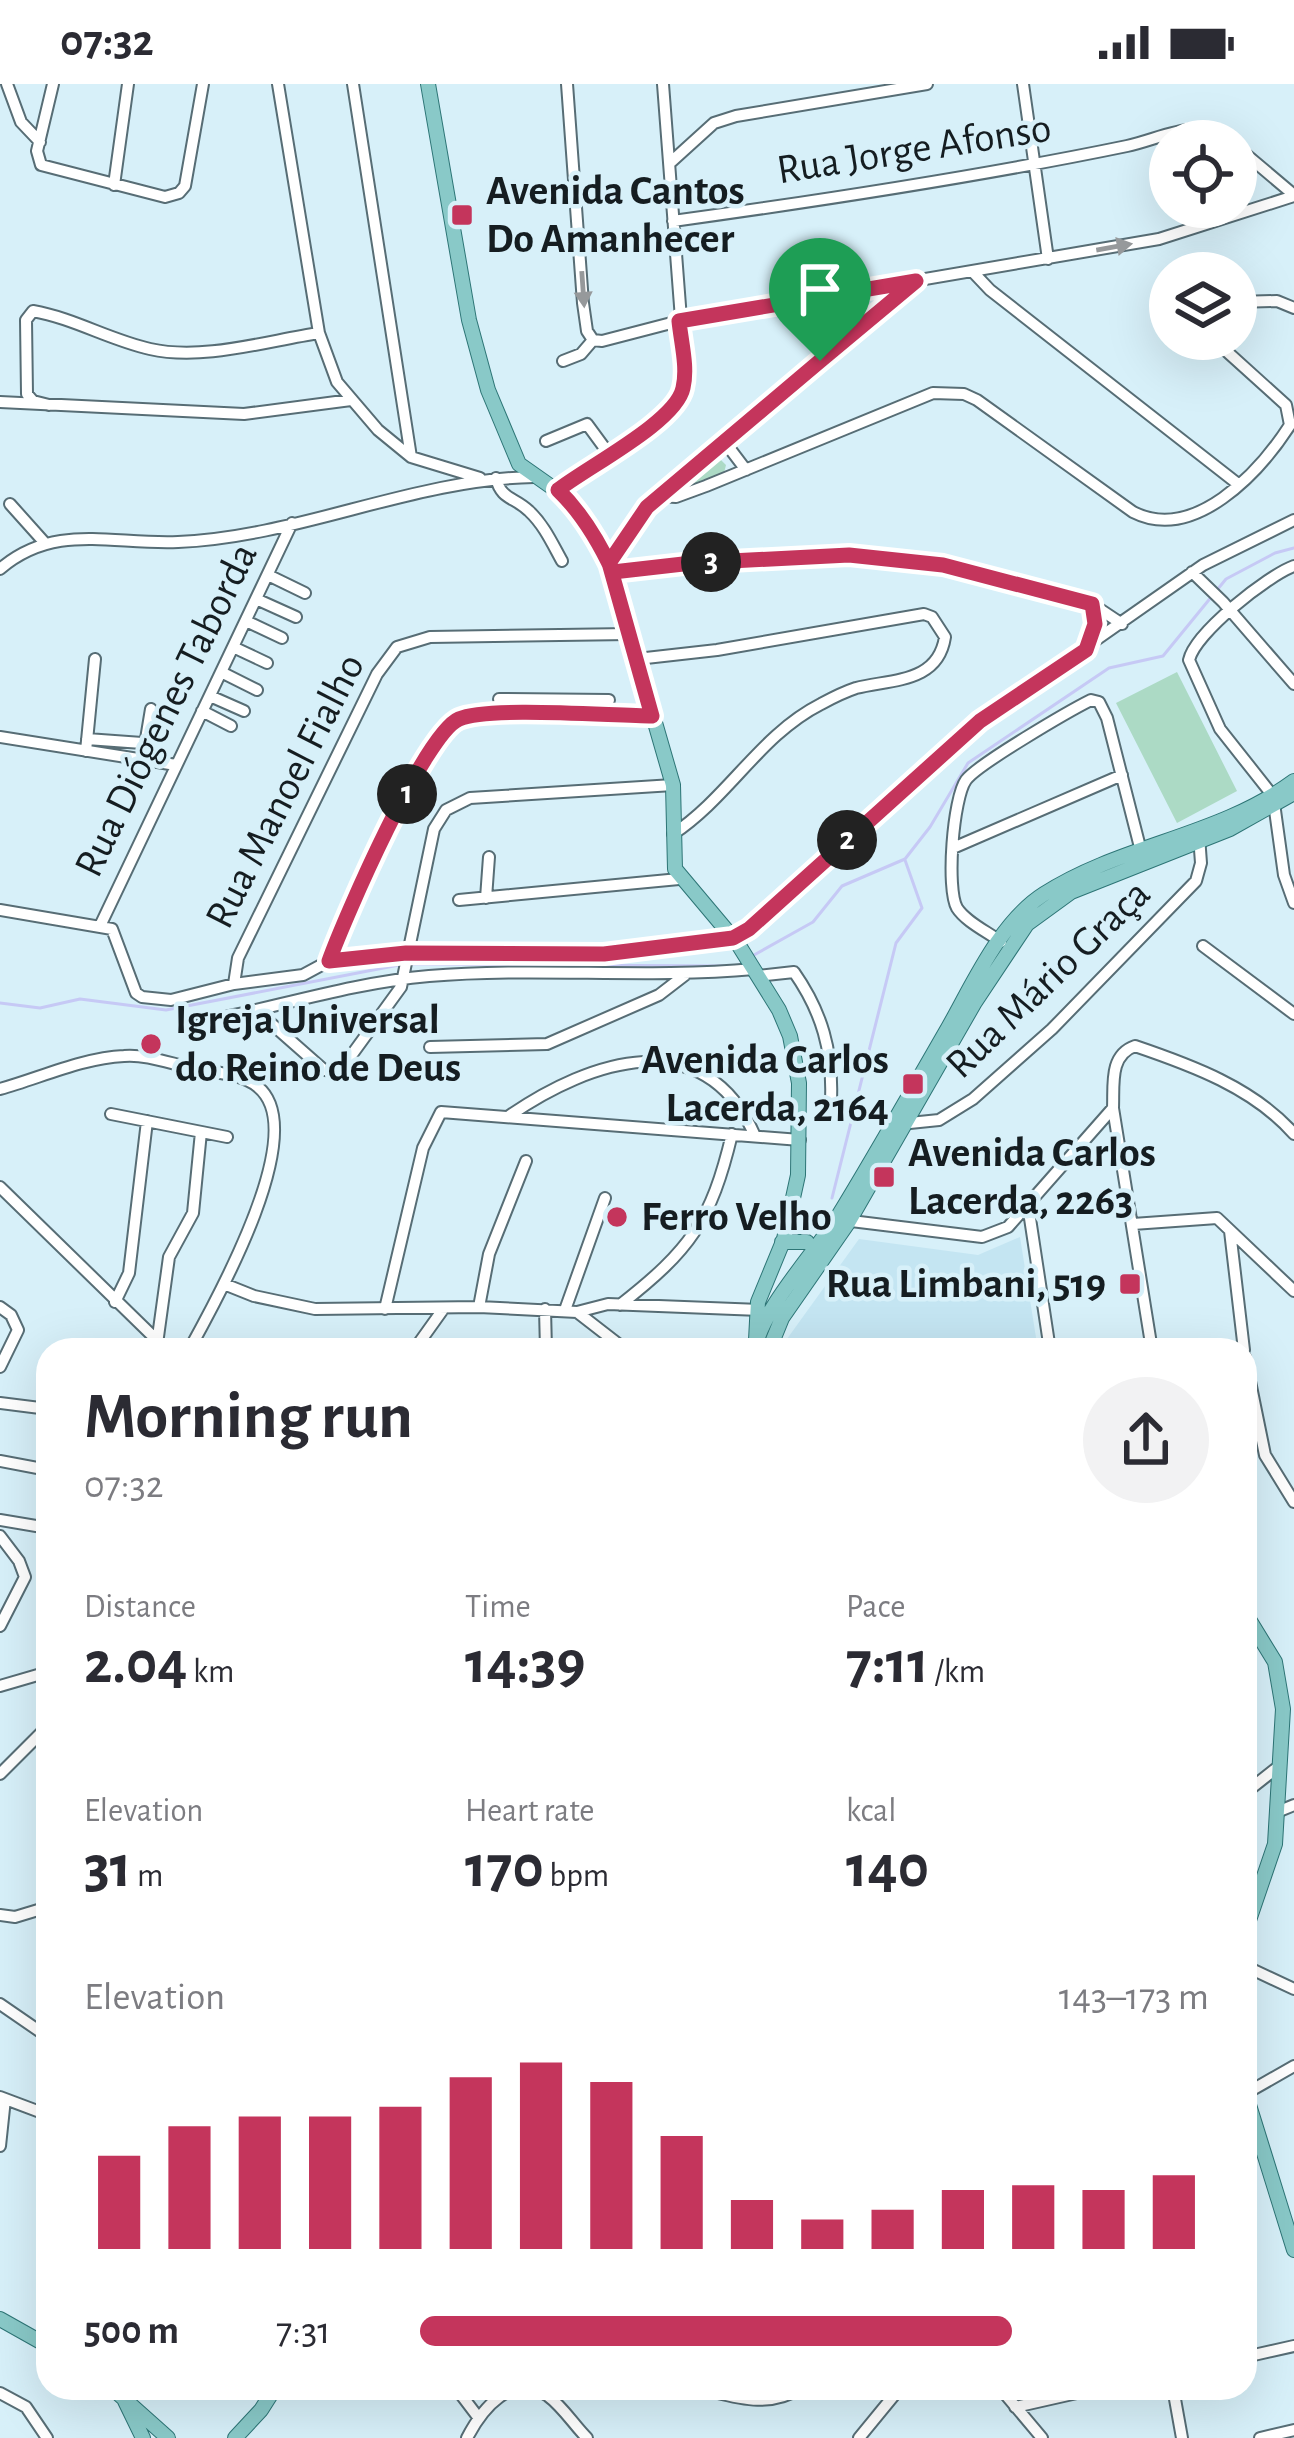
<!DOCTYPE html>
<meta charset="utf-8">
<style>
body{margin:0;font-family:"Alegreya Sans",sans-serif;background:#f2f2f3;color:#2b2b33;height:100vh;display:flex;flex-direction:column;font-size:45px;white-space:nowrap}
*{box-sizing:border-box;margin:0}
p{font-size:39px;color:#7c7c81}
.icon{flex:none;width:66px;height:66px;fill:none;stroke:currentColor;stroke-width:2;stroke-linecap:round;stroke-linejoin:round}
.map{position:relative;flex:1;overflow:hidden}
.side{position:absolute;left:36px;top:1254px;width:1221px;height:1062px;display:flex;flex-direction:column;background:#fff;border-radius:36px;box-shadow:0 12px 48px #0002}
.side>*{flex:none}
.tools{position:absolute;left:1149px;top:36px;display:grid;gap:24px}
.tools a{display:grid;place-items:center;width:108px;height:108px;border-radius:50%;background:#fff;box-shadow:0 12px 48px #0002;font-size:60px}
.pin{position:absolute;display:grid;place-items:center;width:102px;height:102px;color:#fff;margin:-123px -51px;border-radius:50% 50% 50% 0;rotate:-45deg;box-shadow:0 0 12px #0007}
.pin .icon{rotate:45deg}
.km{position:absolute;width:60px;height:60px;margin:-30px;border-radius:50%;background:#222;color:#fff;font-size:33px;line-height:60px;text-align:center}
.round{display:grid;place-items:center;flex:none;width:126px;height:126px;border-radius:63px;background:#f2f2f3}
.headline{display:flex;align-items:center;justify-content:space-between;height:204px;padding:0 48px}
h1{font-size:66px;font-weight:600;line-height:90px}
.stats{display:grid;grid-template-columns:repeat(3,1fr);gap:18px;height:204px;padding:12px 48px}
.stats div{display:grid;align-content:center}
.stats b{font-size:60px;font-weight:600}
.stats small{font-size:33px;font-weight:400}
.stats p{font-size:33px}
.chart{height:336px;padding:24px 48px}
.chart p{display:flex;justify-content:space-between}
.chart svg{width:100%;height:216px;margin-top:12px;stroke:#c4355c;stroke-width:6}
ul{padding:0 48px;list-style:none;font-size:39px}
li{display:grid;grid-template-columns:192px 144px 1fr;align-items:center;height:90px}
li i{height:30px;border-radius:15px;background:#c4355c}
.status{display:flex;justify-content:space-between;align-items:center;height:84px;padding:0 60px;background:#fff;direction:ltr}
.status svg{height:33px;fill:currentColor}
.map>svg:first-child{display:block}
</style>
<div class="status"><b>07:32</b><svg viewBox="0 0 49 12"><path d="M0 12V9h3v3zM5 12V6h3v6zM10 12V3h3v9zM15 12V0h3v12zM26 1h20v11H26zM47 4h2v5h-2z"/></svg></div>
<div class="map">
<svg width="1294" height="2354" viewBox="0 0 1294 2354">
<rect width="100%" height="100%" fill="#d7f0f9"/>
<!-- built -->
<path fill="#c4e5f2" d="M1020,1153L1038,1266H779L859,1155L978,1171Z"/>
<!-- green -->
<path fill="#acdac5" d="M714,369L726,381L724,389L670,411L669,407Z
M1177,588L1237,707L1177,739L1116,619Z"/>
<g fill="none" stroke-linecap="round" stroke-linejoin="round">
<!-- stream -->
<path stroke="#c6c9f5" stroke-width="3" d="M754,871L813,838L842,802L905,775L930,743L968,679L1109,584L1163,572L1226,495L1275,469L1294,464
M409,880L723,882
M0,919L40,924L80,915L166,926L399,881
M832,1114L896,859L922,824L905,776"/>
<!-- minor casing -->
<g stroke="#576d75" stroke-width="14">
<path id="minor" d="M7,0L21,38L40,58
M53,0L37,67L41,81L165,113L179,109L185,102L203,0
M278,0L319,249L337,298L378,346L411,373L480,394
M353,0L411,373
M567,0L583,219L587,247L593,256
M1023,0L1048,175
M1236,62L1294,111
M671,78L714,39L736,32L927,0
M114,101L128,0
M673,137C825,116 977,93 1127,62C1161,55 1200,31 1231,57
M972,187L990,206L1238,400
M1236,218L1277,217L1294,224
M593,256L602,257L679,237L1159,155L1294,112
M563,277L581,270L593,256
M0,318L244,330L351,316
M49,321L33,317L27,310L26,236L33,227C73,234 110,256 150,265C203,277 266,257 319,249
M546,357L587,340L609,370
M724,357L746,386
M496,394C501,416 515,413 529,427C544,441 552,459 562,477
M558,406C585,385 666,341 680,315C684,307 685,296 685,287L663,0
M658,412L676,413L706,402L933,309L964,310L977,316L1133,428C1194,459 1259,389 1290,341L1286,321L1213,255
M10,420L44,458
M609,479L658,412L913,200
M1294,482C1267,492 1195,549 1189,576L1220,645L1273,712L1284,791L1294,819
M0,485C55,438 112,461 178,458C299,453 413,395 534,393
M613,488L691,479L849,471L943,481L1092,520L1095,540L1087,564
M1192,488L1223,518L1294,600
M268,491L305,509
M256,515L296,533
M1092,520L1122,540
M246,537L282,554
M233,563L267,579
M637,575L717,566L924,530L932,533L945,553C938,599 892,595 856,604C844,608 832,614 821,620C760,651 729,713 673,750
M221,588L257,606
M210,612L244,627
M499,615L609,616
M202,627L231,642
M0,653L176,681
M87,655L142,659L146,655L151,625
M86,667L95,575
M953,764L1122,691
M486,814L489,773
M459,816L679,795
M0,826L112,845L136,909L142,913L171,916L234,900L303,891L329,877L406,869L604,870L733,854L749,845L980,637L1203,481L1294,436
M100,842L292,439
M1001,858C988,848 966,838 957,824C946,805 953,714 966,696C978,680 1069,627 1091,616L1099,618L1107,634L1142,771
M1203,862L1294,930
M329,877C344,835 425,649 459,635C488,622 613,632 652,632
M758,892L794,888C822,928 833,967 831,1016
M234,900L238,874L377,590L397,563L430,553L629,550
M257,927L324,986L340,987L401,903L434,745L446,726L470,714L673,701
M202,938C278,923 351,899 429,892C537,883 646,895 754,885
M430,963L547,960L659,911L685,891
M0,1005C40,994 82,974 124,972C148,970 174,981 197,985C216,989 243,990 258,1003C312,1047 215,1219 189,1266
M111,1030L227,1053
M509,1032C590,976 705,937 755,1052
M900,1040L939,1036L973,1015L1052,945L1196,797L1201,779L1199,752
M0,1103L167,1266
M1028,1121L1050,1266
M843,1136L982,1153L1008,1143L1113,1024
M1133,1140L1217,1134L1294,1207
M1230,1147L1244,1266
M224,1200L254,1212L315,1225L479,1223L577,1228L608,1220L760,1226
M115,1218L129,1189L147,1037
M620,1221C690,1166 711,1138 732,1050
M0,1223L11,1231L18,1246L0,1283
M479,1223L489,1170L526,1077
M385,1225L423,1064L441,1028L800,1056
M545,1225L546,1266
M565,1226L605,1114
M577,1228L626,1266
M157,1260L169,1173L193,1129L201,1048
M414,1266L444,1224
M1152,1266L1113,1024C1114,1001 1109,971 1135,962C1191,981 1254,1004 1294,1050
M1245,1273L1265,1371L1294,1418
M0,1319L48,1325
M0,1377L48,1386
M0,1436L48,1444
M0,1452L19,1477L25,1493L0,1542
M0,1602L48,1588
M0,1690L48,1642
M1245,1709L1278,1683
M1277,1728L1294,1721
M0,1831L15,1833L48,1823
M1245,1882L1294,1905
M0,1920L48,1953
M1245,2010L1294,1982
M0,2013L48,2031
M0,2062L5,2015
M1245,2273L1294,2262
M456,2304L478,2333
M697,2304C733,2312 766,2326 801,2304
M1000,2304L1042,2354
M1173,2304L1182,2354
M0,2309L26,2323L47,2354
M1015,2323L1099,2304
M467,2354C482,2325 511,2288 548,2312C563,2323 574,2341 587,2354
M859,2354L900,2304
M1260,2354L1294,2346"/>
</g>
<!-- major casing -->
<g stroke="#2d7576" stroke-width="16">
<path id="major" d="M428,0L469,236L488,306L519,380L563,411L609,479L673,701L675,785L738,860L779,926L790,952L799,999L798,1091L784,1155L758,1218L756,1256
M782,1158H807
M755,1266C759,1229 815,1168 837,1134C875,1072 911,1008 948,944C973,900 1000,838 1044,810C1122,760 1218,753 1294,697
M769,1266L782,1234L848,1139L975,918L1027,840L1071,808L1230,745L1294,709
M1245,1529L1275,1578L1283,1625L1275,1760L1245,1848
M1245,2008L1294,2166
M0,2235L48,2262
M112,2304L168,2354
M125,2317L143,2354
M235,2354L261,2326L275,2304"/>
</g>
<!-- minor -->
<use href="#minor" stroke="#fff" stroke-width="10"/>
<!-- major -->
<use href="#major" stroke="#89c9c8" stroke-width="14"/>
</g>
<!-- one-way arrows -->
<defs><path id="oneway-solid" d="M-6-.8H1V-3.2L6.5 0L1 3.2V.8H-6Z" transform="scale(3)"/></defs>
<g fill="#96999b">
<use href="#oneway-solid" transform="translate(1114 163) rotate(-10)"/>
<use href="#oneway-solid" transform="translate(583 205) rotate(86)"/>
</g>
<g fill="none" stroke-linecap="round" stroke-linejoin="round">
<!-- route casing -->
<g stroke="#fff" stroke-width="24">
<path id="route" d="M820,277L647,423L609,479L652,632C612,632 489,622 459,635C425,649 344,835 329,877L406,869L604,870L733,854L749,845L980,637L1086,566L1095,540L1092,520L943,481L849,471L692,479L613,488C600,460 581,428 558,406C587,383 676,338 683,304C688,283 681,258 679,237L916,197L820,277"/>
</g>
<!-- route -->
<use href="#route" stroke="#c4355c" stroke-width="15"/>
</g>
<!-- markers -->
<g fill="#c4355c" stroke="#d7f0f9" stroke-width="4.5">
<rect x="450" y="119" width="24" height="24" rx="6"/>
<circle cx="151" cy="960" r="12"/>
<rect x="901" y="988" width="24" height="24" rx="6"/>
<rect x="872" y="1081" width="24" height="24" rx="6"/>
<circle cx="617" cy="1133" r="12"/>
<rect x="1118" y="1188" width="24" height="24" rx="6"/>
</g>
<g text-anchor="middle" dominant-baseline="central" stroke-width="9" stroke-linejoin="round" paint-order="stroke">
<!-- street labels -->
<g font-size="42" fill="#151d21" stroke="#d7f0f9">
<text transform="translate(914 65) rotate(-9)">Rua Jorge Afonso</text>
<text transform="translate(166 626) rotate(-64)">Rua Diógenes Taborda</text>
<text transform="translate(285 707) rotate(-63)">Rua Manoel Fialho</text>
<text transform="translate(1048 895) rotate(-44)">Rua Mário Graça</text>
</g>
<!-- poi labels -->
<g font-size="42" font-weight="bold" fill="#151d21" stroke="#d7f0f9" text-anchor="start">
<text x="486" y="107">Avenida Cantos<tspan x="486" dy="48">Do Amanhecer</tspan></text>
<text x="175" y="936">Igreja Universal<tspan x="175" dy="48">do Reino de Deus</tspan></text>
<text x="889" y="976" text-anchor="end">Avenida Carlos<tspan x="889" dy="48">Lacerda, 2164</tspan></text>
<text x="908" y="1069">Avenida Carlos<tspan x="908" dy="48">Lacerda, 2263</tspan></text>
<text x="641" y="1133">Ferro Velho</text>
<text x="1106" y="1200" text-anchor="end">Rua Limbani, 519</text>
</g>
</g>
</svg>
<div class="tools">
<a><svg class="icon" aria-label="locate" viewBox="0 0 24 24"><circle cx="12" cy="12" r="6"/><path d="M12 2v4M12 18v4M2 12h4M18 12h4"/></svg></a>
<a><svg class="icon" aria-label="layers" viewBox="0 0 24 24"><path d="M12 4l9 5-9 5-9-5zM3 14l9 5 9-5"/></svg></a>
</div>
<div class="pin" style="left:820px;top:277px;background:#1e9e55"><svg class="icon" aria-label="arrive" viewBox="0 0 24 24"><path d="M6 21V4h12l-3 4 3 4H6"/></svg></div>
<b class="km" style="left:407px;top:710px">1</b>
<b class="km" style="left:847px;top:756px">2</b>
<b class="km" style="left:711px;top:478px">3</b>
<section class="side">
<div class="headline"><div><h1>Morning run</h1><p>07:32</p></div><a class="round"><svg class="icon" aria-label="share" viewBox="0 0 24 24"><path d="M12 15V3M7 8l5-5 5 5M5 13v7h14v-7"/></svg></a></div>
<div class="stats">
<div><p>Distance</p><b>2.04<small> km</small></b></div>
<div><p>Time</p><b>14:39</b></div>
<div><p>Pace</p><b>7:11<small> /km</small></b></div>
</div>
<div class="stats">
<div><p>Elevation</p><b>31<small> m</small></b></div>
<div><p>Heart rate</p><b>170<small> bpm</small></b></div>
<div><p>kcal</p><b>140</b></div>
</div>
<div class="chart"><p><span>Elevation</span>143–173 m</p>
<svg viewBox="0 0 160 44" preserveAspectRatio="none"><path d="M5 44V25M15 44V19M25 44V17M35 44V17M45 44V15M55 44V9M65 44V6M75 44V10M85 44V21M95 44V34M105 44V38M115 44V36M125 44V32M135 44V31M145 44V32M155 44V29"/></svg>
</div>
<ul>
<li><b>500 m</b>7:31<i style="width:75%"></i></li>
</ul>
</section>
</div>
